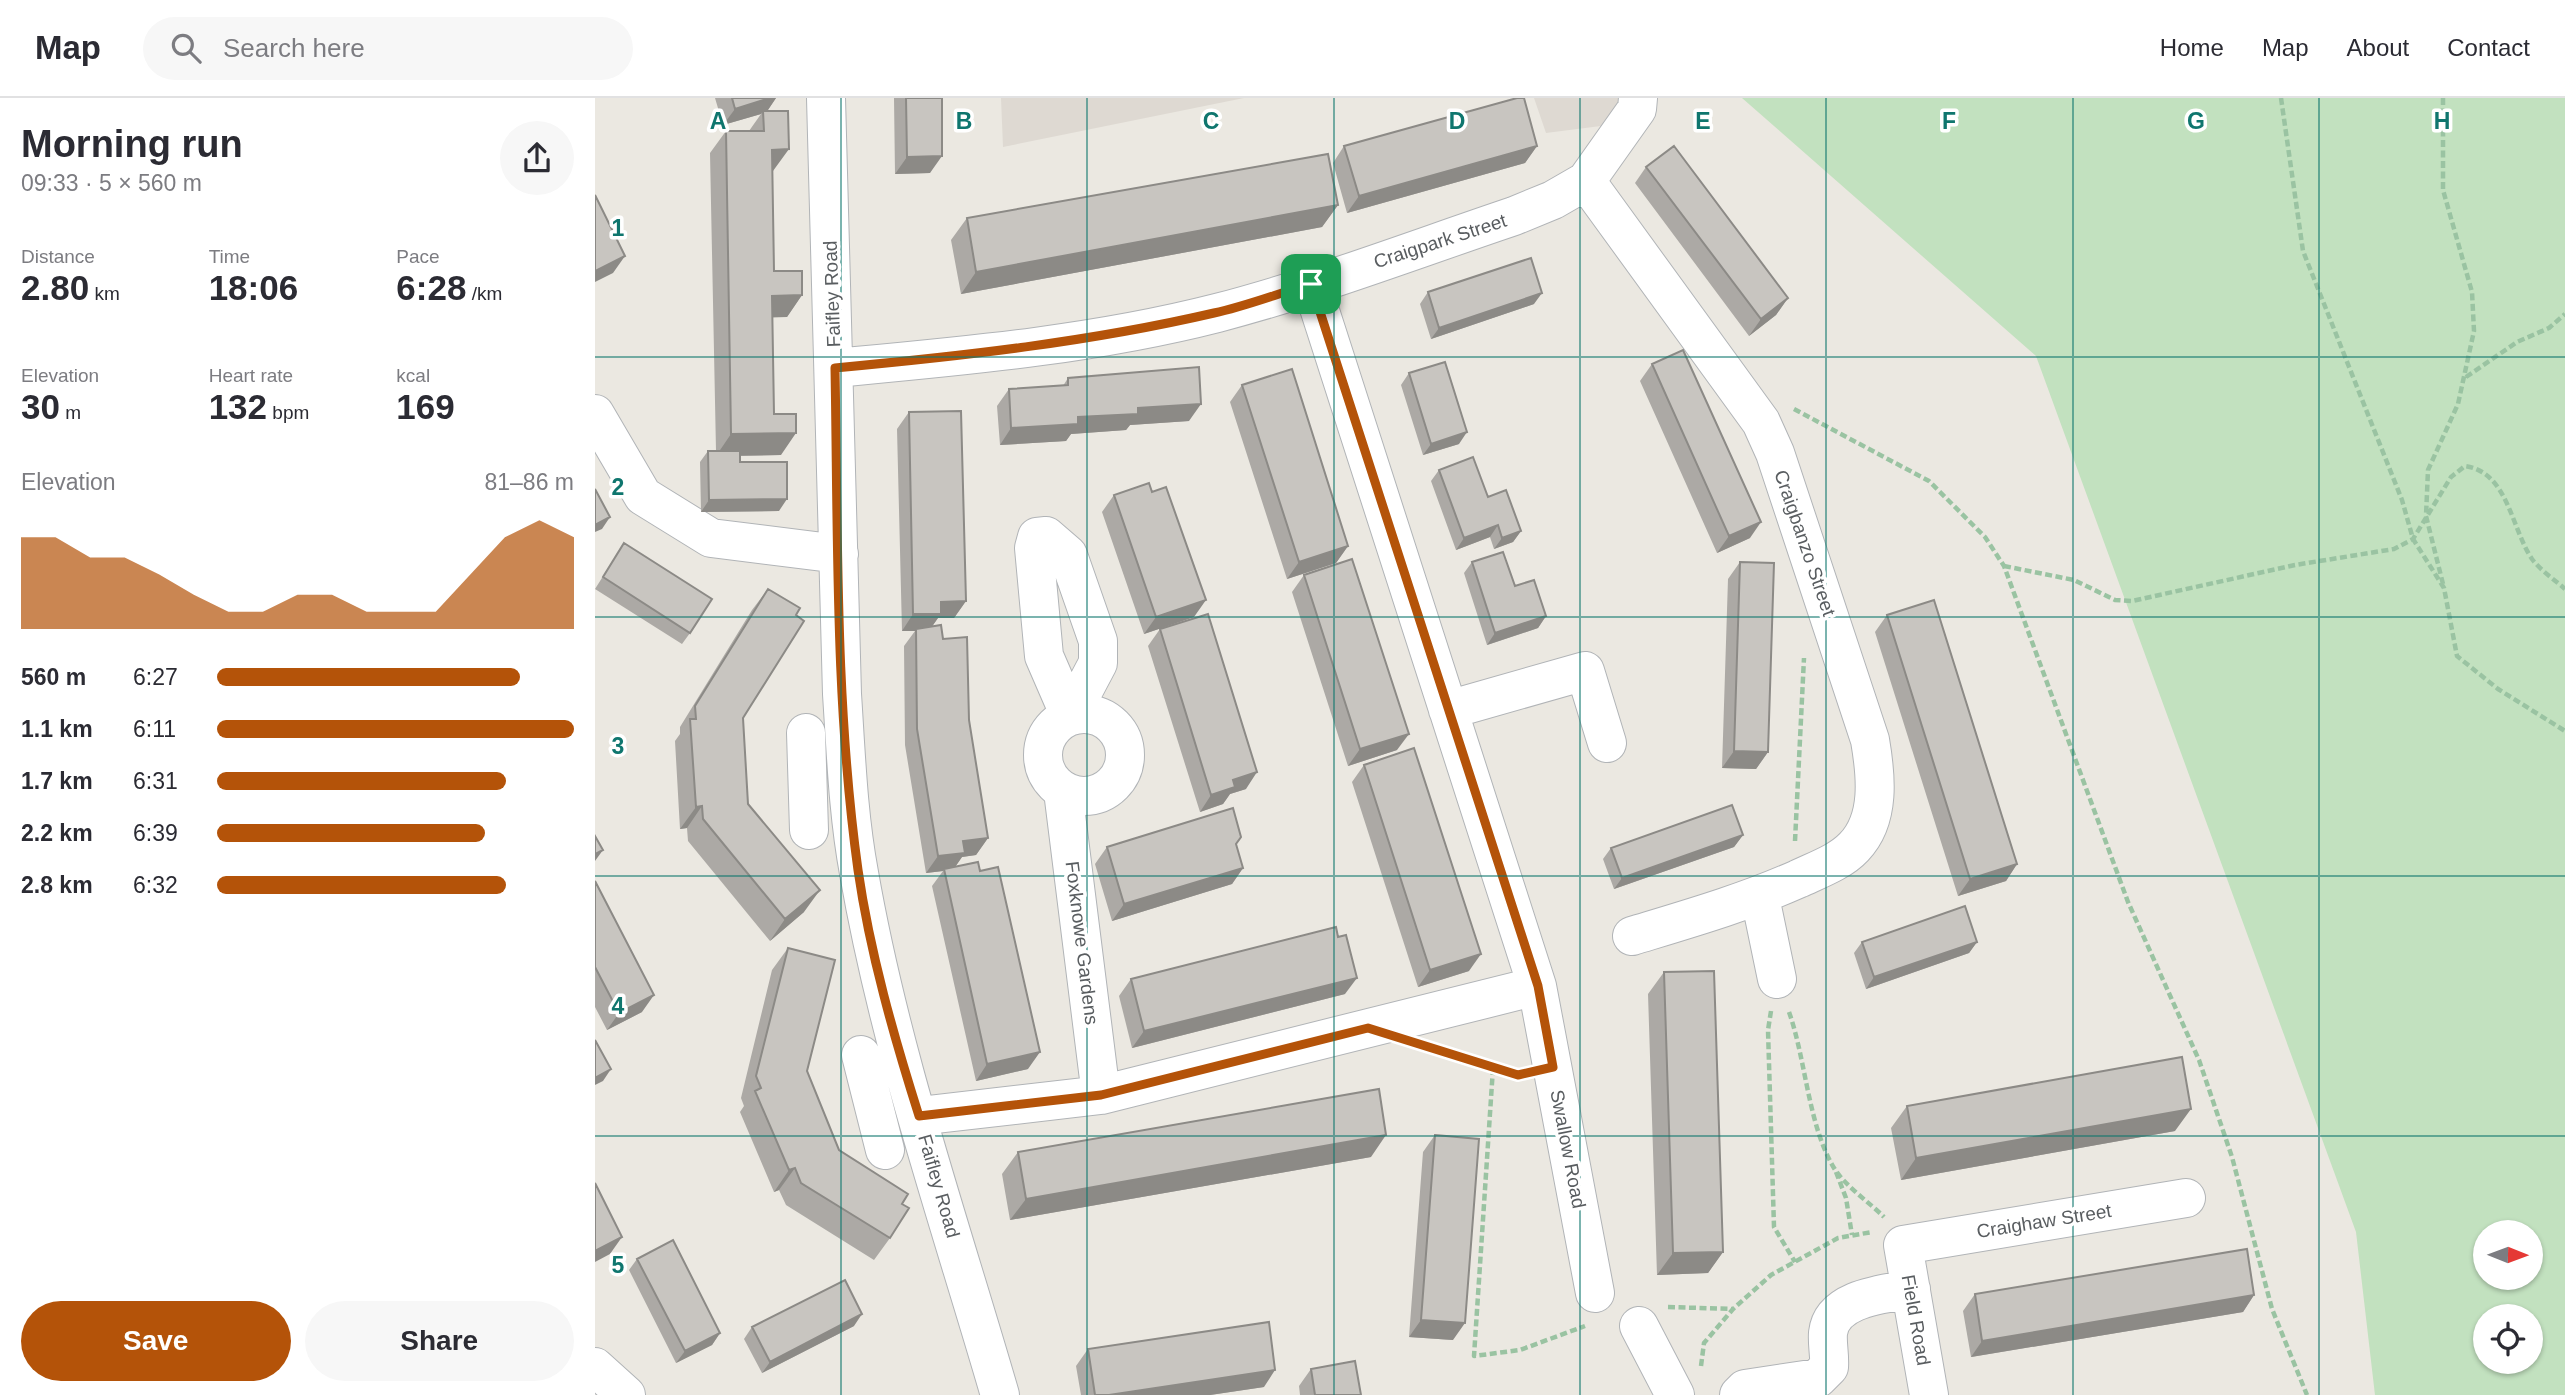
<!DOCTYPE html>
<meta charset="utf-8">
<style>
body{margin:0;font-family:Arial,sans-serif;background:#f7f7f7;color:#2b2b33;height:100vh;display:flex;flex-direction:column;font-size:26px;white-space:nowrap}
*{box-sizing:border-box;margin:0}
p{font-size:23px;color:#7c7c81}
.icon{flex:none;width:38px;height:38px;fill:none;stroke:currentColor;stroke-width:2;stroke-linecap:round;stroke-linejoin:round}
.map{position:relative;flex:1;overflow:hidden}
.details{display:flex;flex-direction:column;background:#fff;width:595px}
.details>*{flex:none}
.needle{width:46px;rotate:91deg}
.controls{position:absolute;left:1878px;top:1122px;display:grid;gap:14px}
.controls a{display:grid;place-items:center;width:70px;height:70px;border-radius:50%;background:#fff;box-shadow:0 2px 5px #0004;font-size:35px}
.pin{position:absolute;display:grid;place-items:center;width:60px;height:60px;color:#fff;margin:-30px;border-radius:14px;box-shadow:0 4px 10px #0006}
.round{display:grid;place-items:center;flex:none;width:74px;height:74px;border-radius:37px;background:#f7f7f7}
.overview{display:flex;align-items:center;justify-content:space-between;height:119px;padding:0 21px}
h1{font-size:38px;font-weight:700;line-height:52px}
.metrics{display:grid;grid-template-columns:repeat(3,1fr);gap:10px;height:119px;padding:7px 21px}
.metrics div{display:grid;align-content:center}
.metrics b{font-size:35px;font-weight:700}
.metrics small{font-size:19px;font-weight:400}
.metrics p{font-size:19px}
.chart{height:196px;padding:14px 21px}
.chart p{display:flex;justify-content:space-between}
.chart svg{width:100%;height:126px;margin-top:7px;fill:#b45309;opacity:.7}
.action{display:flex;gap:14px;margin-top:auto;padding:14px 21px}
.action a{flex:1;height:80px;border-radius:42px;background:#b45309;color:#fff;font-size:28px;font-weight:700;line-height:80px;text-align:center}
.action a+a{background:#f7f7f7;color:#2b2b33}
ul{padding:0 21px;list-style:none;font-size:23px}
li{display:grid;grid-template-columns:112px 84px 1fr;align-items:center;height:52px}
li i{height:18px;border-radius:9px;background:#b45309}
header{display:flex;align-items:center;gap:42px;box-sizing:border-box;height:98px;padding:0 35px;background:#fff;border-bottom:2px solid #e1e1e2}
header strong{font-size:33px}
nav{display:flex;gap:38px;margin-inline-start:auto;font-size:24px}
.search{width:490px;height:63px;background:#f7f7f7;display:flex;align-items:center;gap:18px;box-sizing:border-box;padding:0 24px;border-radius:38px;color:#7c7c81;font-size:26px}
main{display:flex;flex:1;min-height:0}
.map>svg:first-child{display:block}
</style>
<header>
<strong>Map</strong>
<div class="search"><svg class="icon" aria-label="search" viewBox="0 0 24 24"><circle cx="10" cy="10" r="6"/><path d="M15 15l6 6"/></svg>Search here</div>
<nav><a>Home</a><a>Map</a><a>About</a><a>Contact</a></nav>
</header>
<main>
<section class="details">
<div class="overview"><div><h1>Morning run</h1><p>09:33 · 5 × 560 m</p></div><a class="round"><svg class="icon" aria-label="share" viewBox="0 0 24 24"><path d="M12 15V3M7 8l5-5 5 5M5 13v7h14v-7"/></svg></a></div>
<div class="metrics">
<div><p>Distance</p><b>2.80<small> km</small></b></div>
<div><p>Time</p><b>18:06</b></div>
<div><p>Pace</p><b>6:28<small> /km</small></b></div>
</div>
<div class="metrics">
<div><p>Elevation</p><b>30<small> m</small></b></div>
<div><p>Heart rate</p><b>132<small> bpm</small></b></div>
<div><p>kcal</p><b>169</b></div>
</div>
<div class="chart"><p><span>Elevation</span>81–86 m</p>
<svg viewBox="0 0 160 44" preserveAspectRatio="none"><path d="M0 44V12L10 12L20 19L30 19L40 25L50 32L60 38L70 38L80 32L90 32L100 38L110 38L120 38L130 25L140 12L150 6L160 12V44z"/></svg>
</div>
<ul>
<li><b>560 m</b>6:27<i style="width:85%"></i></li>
<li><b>1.1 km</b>6:11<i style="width:100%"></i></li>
<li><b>1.7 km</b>6:31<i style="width:81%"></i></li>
<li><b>2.2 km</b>6:39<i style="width:75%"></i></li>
<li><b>2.8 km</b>6:32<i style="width:81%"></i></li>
</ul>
<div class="action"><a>Save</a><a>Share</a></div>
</section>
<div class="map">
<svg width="1970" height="1297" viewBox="0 0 1970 1297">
<rect width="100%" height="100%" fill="#ebe8e1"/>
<!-- education -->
<path fill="#ded9d2" d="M406,0H649L408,49Z
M939,0H1046L1037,24L951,35Z"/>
<!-- green -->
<path fill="#c2e1bf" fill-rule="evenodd" d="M1147,0H1970V1297H1780L1761,1134L1441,258ZM1890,1134H1936V1180H1890ZM1890,1218H1936V1264H1890Z"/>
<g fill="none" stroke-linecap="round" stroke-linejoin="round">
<!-- minor casing -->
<g stroke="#b1b4b7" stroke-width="40">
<path id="minor" d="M231,0L247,596C251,656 253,716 264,775C295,953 355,1125 405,1297
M991,83L1166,324L1180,355L1275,642C1281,677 1286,721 1259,749C1245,764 1222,772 1203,781C1149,805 1093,821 1037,838
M716,185L942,888L1000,1195
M240,270C368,258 497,247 622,215C722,189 821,151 919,118L958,102L991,83L1042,11L1043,0
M0,316L48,398L116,440L244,456
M451,438L473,457L503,543V565L475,618L449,558L439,450L442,439Z
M853,612L990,573L1012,645
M448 657a41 41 0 1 1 82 0a41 41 0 1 1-82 0Z
M211,635L214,732
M468,693L506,997
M1165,799L1182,881
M266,957L290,1052
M324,1018L506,997L942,888
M1044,1228L1080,1297
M0,1269L31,1297
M1144,1297L1150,1291L1223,1280L1234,1269C1235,1258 1232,1246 1233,1235C1237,1200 1289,1196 1316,1191
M1334,1297L1308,1147L1591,1100"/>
</g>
<!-- path -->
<path stroke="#9ac3a2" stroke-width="4.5" stroke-dasharray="7 3.5" stroke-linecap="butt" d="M1686,0L1708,153L1807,402L1818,441L1849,490L1862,558L1903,591L1970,633
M1871,279L1922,244L1954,230L1970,216
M1199,311L1334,383L1390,439L1409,468L1533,804L1604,962L1637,1059L1677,1211L1712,1297
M1409,468L1479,482L1520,502L1537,503L1700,467L1799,451L1818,441L1856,379L1870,368C1913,374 1916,430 1937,461C1945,472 1960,482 1970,491
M1848,486L1831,418L1833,372L1863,306L1879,233L1877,194L1848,92V0
M1200,743L1209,560
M1176,913L1173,932L1179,1129L1200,1164
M1194,914C1211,962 1213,1027 1239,1070C1250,1088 1274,1104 1289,1119
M837,951L923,977
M898,970L879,1258L925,1252L990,1228
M1241,1074L1251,1100L1257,1137
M1073,1209L1138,1211
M1106,1268L1109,1245L1138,1211L1176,1177L1243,1140L1277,1134"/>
<!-- minor -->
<use href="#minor" stroke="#fff" stroke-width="38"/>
</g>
<!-- wall -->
<path fill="#aca9a5" d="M120,0H181L172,13L178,73H177L179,173L207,197L192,219H177L179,316L186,357L145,358V364L184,413L106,414L105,364L113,353H121L115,55L131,33H154L166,16L128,27Z
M299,0H347L335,75L300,76Z
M749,48H942L930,65L752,115L738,65Z
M1051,69L1193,200L1181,217L1154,238L1040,85Z
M743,107L727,129L366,196L356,142L372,120Z
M833,194L939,206L836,241L825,206Z
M1057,266L1155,440L1122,455L1045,283Z
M814,275L864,346L828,357L806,287Z
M473,280L594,323L535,327L531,332L476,336L471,343L405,347L402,308L414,291L468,288Z
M647,287L753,448L741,465L692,481L635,304Z
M314,314L371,503L359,520H343L337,528L348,541L374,622L393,740L381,757L367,759L360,769L433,971L381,983L337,788L348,773L331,775L310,647L309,548L320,533H307L302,331Z
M844,372L893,399L926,433L918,444L899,451L895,439L861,452L836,383Z
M519,397L599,519L549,536L507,414Z
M29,445L95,535L87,546L0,491Z
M877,464L951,518L943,530L892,547L869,475Z
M1145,464L1173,654L1161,671L1127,670L1133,481Z
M709,477L802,652L753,668L697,494Z
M173,491L201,517L148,620L153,706L209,814L175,843L93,743L92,730L85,731L80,643L85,636V629L157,512Z
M1292,517L1422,766L1411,783L1363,798L1280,534Z
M565,531L651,691L635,696L628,706L605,714L553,548Z
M769,667L874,873L823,889L757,684Z
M1148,737L1139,749L1019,791L1008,761L1016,750Z
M641,746L648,770L637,786L517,823L500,766L512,749Z
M0,783L47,914L12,932L0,909Z
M1267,844H1382L1374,855L1271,891L1259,855Z
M193,850L212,973L244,1052L307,1106L295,1140L279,1162L191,1107L184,1092L179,1094L145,1014L149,1008L146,1000L177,872Z
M1069,874L1128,1154L1113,1175L1062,1177L1053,896Z
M536,881L750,896L537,950L524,898Z
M1312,1008L1580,1033L1306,1082L1296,1030Z
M840,1037L858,1242L814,1239L828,1054Z
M423,1054L776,1059L415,1122L407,1076Z
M42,1161L125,1235L117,1247L81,1265L34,1172Z
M1380,1196L1659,1197L1648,1214L1376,1259L1368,1213Z
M259,1228L167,1275L149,1241L157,1229Z
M493,1251L669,1289L615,1297H486L481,1268Z
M716,1271L766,1297H705L704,1288Z"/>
<!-- shaded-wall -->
<path fill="#8c8a86" d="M175,0H181L171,15L168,13L166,16L128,27L140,11Z
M942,48L930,65L752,115L764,98Z
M194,51L178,73H161L177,52Z
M347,58L335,75L300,76L312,59Z
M743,107L727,129L366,196L381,174Z
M30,158L18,175L0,184V173Z
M947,195L939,206L836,241L844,230Z
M207,197L192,219L161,220L177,198Z
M1193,200L1181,217L1154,238L1166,221Z
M606,306L594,323L535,327L531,332L476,336L471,343L405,347L416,330L543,310Z
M872,334L864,346L828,357L836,346Z
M201,335L186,357L121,358L136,336Z
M192,401L184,413L106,414L114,402Z
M15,419L7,431L0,434V427Z
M1166,424L1155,440L1122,455L1134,438Z
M903,427L895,439L861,452L869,440Z
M926,433L918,444L899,451L907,440Z
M753,448L741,465L692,481L704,464Z
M611,502L599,519L549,536L561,519Z
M371,503L359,520H343L334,533L321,531L320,533H307L318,516L346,504Z
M951,518L943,530L892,547L900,535Z
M814,636L802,652L753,668L765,651Z
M1139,653L1173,654L1161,671L1127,670Z
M662,674L651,691L635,696L628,706L605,714L616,697L638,682Z
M107,708L92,730L85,731L101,709Z
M1148,737L1139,749L1019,791L1027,780Z
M393,740L381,757L367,759L358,772L349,771L348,773L331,775L343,758L368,743Z
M8,752L0,763V756Z
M1422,766L1411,783L1363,798L1375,781Z
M648,770L637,786L517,823L529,806Z
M225,792L209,814L175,843L190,821Z
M1382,844L1374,855L1271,891L1279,879Z
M886,856L874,873L823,889L835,872Z
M762,880L750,896L537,950L549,933Z
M59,897L47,914L12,932L24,915Z
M445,954L433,971L381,983L392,966Z
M16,971L8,983L0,987V980Z
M1596,1011L1580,1033L1306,1082L1321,1060Z
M791,1037L776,1059L415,1122L431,1101Z
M200,1070L184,1092L179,1094L194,1072Z
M27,1139L15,1156L0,1164V1153Z
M1128,1154L1113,1175L1062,1177L1078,1155Z
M1659,1197L1648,1214L1376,1259L1387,1243Z
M267,1216L259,1228L167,1275L175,1264Z
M826,1222L870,1225L858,1242L814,1239Z
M125,1235L117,1247L81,1265L90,1253Z
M680,1272L669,1289L615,1297H514Z"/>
<!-- building -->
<path fill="#c8c5c0" stroke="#8c8a86" stroke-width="2" d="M137,0H175L140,11Z
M311,0H347V58L312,59Z
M922,0H929L942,48L764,98L749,48Z
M168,13H193L194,51L177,52L179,173H207V197L177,198L179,316H201V335L136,336L131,33H169Z
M1079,48L1193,200L1166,221L1051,69Z
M733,56L743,107L381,174L372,120Z
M0,97L30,158L0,173Z
M936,160L947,195L844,230L833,194Z
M1088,252L1166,424L1134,438L1057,266Z
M850,264L872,334L836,346L814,275Z
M604,269L606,306L543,310V316L483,319V326L416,330L414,291L473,287V280Z
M697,271L753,448L704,464L647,287Z
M366,313L371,503L346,504V516H318L314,314Z
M113,353H145V364H192V401L114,402Z
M878,359L893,399L911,392L926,433L907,440L903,427L869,440L844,372Z
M554,385L557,394L571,389L611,502L561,519L519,397Z
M0,391L15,419L0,427Z
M29,445L117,501L95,535L8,479Z
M908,454L920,488L939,482L951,518L900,535L877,464Z
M757,461L814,636L765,651L709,477Z
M1145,464L1179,465L1173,654L1139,653Z
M173,491L205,510L201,517L209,523L148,620L153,706L225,792L190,821L108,721L107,708L101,709L95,621H101L100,608Z
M1339,502L1422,766L1375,781L1292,517Z
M613,516L662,674L638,682L640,689L616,697L565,531Z
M346,527L348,541L372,539L374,622L393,740L368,743L370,755L343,758L322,631L321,531Z
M819,650L886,856L835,872L769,667Z
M1137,707L1148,737L1027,780L1016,750Z
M638,710L646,739L641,746L648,770L529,806L512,749Z
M0,738L8,752L0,756Z
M383,764L385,773L403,769L445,954L392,966L349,771Z
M0,783L59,897L24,915L0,869Z
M1370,808L1382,844L1279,879L1267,844Z
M741,829L743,839L751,837L762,880L549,933L536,881Z
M193,850L240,862L212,973L244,1052L313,1096L307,1106L314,1110L295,1140L206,1085L200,1070L194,1072L160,993L166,990L161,978Z
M1119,873L1128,1154L1078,1155L1069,874Z
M0,942L16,971L0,980Z
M1587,959L1596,1011L1321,1060L1312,1008Z
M784,991L791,1037L431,1101L423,1054Z
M840,1037L884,1041L870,1225L826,1222Z
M0,1085L27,1139L0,1153Z
M78,1142L125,1235L90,1253L42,1161Z
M1652,1151L1659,1197L1387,1243L1380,1196Z
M250,1182L267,1216L175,1264L157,1229Z
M674,1224L680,1272L514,1297H500L493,1251Z
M760,1263L766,1297H720L716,1271Z"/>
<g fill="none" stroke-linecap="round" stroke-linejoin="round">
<!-- route casing -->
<g stroke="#fff" stroke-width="14">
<path id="route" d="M716,186L943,888L958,969L923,977L773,930L506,997L324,1018C299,939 275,855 263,772C240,606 243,437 240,270C368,258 494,244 619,215C652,208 684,195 716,186Z"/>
</g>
<!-- route -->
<use href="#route" stroke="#b45309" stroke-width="9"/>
</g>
<!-- grid -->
<path fill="none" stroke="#0f766e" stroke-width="2" stroke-opacity="0.55" d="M246,0V1297M492,0V1297M739,0V1297M985,0V1297M1231,0V1297M1478,0V1297M1724,0V1297M0,259H1970M0,519H1970M0,778H1970M0,1038H1970"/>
<g text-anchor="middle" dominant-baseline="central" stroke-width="7" stroke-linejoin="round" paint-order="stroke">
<!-- street labels -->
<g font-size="19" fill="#595d60" stroke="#fff">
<text transform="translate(845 143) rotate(-18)">Craigpark Street</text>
<text transform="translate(237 196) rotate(-92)">Faifley Road</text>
<text transform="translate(1210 445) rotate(71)">Craigbanzo Street</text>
<text transform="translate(487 845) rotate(83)">Foxknowe Gardens</text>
<text transform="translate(973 1051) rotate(79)">Swallow Road</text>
<text transform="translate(344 1088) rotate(74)">Faifley Road</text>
<text transform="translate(1449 1123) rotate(-9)">Craighaw Street</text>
<text transform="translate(1321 1222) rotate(80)">Field Road</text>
</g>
</g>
<g font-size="23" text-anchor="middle" font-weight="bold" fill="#0f766e" stroke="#fff" stroke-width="7" stroke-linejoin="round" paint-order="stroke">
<text x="123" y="31">A</text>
<text x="369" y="31">B</text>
<text x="616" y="31">C</text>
<text x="862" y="31">D</text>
<text x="1108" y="31">E</text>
<text x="1354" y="31">F</text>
<text x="1601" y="31">G</text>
<text x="1847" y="31">H</text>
<text x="23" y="138">1</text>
<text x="23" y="397">2</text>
<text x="23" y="656">3</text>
<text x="23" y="916">4</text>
<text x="23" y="1175">5</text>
</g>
</svg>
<div class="controls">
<a><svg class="needle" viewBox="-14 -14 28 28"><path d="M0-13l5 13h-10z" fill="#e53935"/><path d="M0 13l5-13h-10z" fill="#7c7c81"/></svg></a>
<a><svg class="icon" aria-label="locate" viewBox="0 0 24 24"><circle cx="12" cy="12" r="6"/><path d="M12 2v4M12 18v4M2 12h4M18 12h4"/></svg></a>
</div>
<div class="pin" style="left:716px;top:186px;background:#1e9e55"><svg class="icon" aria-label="arrive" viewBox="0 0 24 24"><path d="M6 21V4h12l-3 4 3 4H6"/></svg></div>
</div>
</main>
